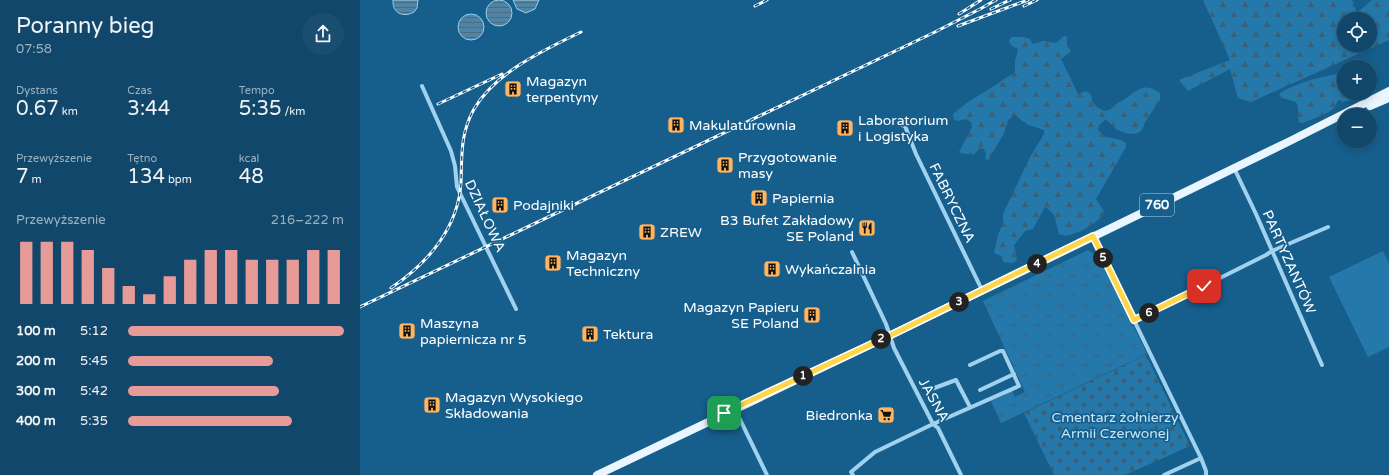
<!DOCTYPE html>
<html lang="pl">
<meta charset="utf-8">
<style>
body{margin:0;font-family:"Varela Round",sans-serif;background:#194e70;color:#f1f3f6;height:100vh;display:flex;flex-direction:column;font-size:15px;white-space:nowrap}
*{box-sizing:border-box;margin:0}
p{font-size:13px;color:#9cb2c1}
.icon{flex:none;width:22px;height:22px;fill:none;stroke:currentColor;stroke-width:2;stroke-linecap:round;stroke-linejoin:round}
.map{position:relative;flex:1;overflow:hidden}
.details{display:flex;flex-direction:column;background:#10476a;width:360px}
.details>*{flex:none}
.buttons{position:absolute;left:977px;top:12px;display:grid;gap:8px}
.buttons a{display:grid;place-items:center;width:40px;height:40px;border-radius:50%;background:#10476a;box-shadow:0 2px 10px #0003,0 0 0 1px #305f7e;font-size:20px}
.pin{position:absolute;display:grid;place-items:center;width:34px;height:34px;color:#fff;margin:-17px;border-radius:8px;box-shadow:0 2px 6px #0006}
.km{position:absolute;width:20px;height:20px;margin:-10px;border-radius:50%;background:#222;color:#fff;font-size:11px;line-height:20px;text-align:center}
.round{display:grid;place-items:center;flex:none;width:42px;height:42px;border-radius:21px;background:#194e70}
.headline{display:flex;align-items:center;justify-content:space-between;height:68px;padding:0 16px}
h1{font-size:22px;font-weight:600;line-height:30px}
.figures{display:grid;grid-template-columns:repeat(3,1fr);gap:6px;height:68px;padding:4px 16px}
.figures div{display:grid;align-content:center}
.figures b{font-size:20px;font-weight:600}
.figures small{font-size:11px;font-weight:400}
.figures p{font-size:11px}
.chart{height:112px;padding:8px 16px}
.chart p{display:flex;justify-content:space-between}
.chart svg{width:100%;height:72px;margin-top:4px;stroke:#e69b98;stroke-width:6}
ul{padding:0 16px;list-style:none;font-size:13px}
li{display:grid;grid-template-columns:64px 48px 1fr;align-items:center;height:30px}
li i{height:10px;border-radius:5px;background:#e69b98}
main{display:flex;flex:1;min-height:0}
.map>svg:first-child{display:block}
</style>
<main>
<section class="details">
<div class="headline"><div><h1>Poranny bieg</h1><p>07:58</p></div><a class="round"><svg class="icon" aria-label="share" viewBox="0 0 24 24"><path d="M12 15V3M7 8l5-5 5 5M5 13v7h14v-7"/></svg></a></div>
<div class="figures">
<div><p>Dystans</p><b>0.67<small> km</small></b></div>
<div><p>Czas</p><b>3:44</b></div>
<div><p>Tempo</p><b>5:35<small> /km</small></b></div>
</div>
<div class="figures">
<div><p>Przewyższenie</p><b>7<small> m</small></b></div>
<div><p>Tętno</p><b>134<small> bpm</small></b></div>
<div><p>kcal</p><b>48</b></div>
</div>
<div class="chart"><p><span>Przewyższenie</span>216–222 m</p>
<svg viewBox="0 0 160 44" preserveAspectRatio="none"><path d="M5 44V6M15 44V6M25 44V6M35 44V11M45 44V22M55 44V33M65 44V38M75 44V27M85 44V17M95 44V11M105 44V11M115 44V17M125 44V17M135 44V17M145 44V11M155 44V11"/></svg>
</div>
<ul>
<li><b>100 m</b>5:12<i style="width:100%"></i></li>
<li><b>200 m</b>5:45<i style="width:67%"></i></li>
<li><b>300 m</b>5:42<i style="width:70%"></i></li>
<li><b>400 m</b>5:35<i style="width:76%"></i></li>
</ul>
</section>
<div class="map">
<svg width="1029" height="475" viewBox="0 0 1029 475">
<defs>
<pattern id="grass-tufts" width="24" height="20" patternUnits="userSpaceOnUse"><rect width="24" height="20" fill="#2579aa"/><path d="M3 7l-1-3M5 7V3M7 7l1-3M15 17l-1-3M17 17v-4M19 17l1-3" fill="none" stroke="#38627b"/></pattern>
<pattern id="forest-firs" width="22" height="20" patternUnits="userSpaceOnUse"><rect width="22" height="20" fill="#2579aa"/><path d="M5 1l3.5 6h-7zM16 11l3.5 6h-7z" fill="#38627b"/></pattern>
<pattern id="cemetery-stones" width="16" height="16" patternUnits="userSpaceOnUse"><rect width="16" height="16" fill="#2579aa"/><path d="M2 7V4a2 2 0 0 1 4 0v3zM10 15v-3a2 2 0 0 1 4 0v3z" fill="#38627b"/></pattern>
<pattern id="water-rules" width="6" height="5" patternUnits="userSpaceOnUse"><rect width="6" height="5" fill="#5084a5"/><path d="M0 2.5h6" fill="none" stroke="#4e6b7d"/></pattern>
</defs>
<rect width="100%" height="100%" fill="#165f8d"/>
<!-- grass -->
<path fill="url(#grass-tufts)" d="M728,250L740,258L787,354L641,423L631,401L652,391L655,397L665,392L623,301Z"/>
<!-- forest -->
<path fill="url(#forest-firs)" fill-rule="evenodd" d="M843,0H992L997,13L1012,0H1029V40L891,102L878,98L870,69L828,91L819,80L870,60ZM984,19H1010V45H984Z
M704,36L707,37C707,43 706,46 711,50L709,53L701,59L718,94L726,91L731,95L733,103L738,108L744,111L750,110C755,103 759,103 765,99C779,89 784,82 800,93V100L785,122L783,128L780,132L774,134L765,133L757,130L746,119L739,125L738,130L746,137L761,140L766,143V147L736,199L744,211C742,221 719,234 708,235C705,236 702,235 699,234L694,215L687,208L685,207L673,229L665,231L654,245L657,260L653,263L643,262L642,256L634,253L638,235L643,223V214L669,159L684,134V130L666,124L655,115L648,120L644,133L629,159L627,160L625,158L626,154L624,149L620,148C618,149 617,151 616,153C613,156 603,154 599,152L612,127L611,122L606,119L599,121L594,120L593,114L608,102L639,83C644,78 649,77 655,72V60L657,54L658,49L652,46L649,41L651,37H663L670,39L673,44L683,41L696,43Z
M984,73V93H1004L999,97L984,102L979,100C976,102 977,105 974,108C969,114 950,120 942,123L939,122C937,114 940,110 936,102L919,97L920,93C939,82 962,76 984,73Z"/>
<!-- cemetery -->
<path fill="url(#cemetery-stones)" d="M786,355L830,446L765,475H694L664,413Z"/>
<!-- pitch -->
<path fill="#2579aa" d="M1023,251L1029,264V347L1008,357L969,277Z"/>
<!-- water -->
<path fill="url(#water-rules)" stroke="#92d0f2" d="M33,0H58L57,8L54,12C43,18 32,13 33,0Z
M153,0H179L175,9L166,13L157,9Z
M126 13a13 13 0 1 1 26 0a13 13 0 1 1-26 0Z
M98 27a13 13 0 1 1 26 0a13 13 0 1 1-26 0Z"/>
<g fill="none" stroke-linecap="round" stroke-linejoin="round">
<!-- minor -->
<path stroke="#a0d2f0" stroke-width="4" d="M62,86L91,151L95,166L97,187L156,309
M542,125L545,126L556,154L622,290
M874,168L896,214L962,365
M733,236L841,458L846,471V475
M492,252L526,324L534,348L573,424L578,428L601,475
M774,321L906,255L912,251L968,227
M569,390L596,380L610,407
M620,390L654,374
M375,409L407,475
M493,475L491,472L515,452L573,424L659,386L643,351H640L610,365
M804,475L841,458"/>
<!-- primary -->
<path stroke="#e9f5ff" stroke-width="8" d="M1010,106L1029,98
M237,475L533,334L930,141L1029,91"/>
<!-- rail casing -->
<g stroke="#fff" stroke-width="3">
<path id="rail" d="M395,6L407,0
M664,6L677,0
M631,9L650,0
M599,14L621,0
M598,26L668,0
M78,104L142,74
M31,288C68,263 98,228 101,183C102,156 100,134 114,109C136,72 184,50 221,32
M0,307L575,32L620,9L636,0"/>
</g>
<!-- rail -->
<use href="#rail" stroke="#165f8d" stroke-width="1.5" stroke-dasharray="4.5" stroke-linecap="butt"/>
</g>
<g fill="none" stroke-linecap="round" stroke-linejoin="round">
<!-- route casing -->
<g stroke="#fff" stroke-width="8">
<path id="route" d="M364,413L533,334L733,236L774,320L844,286"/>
</g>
<!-- route -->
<use href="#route" stroke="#ffd54a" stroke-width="5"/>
</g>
<!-- icons -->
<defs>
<g id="building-square" transform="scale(0.9)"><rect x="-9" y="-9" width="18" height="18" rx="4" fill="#ffb45f" stroke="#165f8d"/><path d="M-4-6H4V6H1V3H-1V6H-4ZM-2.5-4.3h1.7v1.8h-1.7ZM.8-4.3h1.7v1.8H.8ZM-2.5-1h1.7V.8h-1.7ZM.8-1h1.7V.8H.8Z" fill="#111"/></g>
<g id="restaurant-square" transform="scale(0.9)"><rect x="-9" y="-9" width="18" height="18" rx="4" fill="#ffb45f" stroke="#165f8d"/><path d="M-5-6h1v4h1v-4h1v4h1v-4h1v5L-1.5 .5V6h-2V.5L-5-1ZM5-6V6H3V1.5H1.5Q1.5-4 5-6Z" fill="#111"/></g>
<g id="supermarket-square" transform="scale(0.9)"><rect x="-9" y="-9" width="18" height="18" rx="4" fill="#ffb45f" stroke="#165f8d"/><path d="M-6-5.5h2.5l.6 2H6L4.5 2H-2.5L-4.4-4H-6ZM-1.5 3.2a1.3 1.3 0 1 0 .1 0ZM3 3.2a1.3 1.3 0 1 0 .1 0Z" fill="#111"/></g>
</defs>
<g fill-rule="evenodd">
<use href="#building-square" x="153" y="89"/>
<use href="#building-square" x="316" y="125"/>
<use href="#building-square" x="485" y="128"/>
<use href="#building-square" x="365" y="165"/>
<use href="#building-square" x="399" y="198"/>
<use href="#building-square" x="140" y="205"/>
<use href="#restaurant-square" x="507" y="228"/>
<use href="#building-square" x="287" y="232"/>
<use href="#building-square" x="193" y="263"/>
<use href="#building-square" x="412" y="269"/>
<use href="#building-square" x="452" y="315"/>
<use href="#building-square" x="47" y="331"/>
<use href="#building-square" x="230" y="334"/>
<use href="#building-square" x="72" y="405"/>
<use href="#supermarket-square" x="526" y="415"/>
</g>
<g text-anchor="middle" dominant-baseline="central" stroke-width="3.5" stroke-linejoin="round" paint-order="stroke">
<!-- shield labels -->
<rect fill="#165f8d" stroke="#b9cfdd" stroke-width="1" x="780" y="194" width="34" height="22" rx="3"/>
<g font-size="13" font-weight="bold" fill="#fff">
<text x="797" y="205">760</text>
</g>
<!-- poi labels -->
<g font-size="14" fill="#fff" stroke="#165f8d" text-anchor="start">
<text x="166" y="81">Magazyn<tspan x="166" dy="16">terpentyny</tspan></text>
<text x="498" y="120">Laboratorium<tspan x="498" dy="16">i Logistyka</tspan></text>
<text x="329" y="125">Makulaturownia</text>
<text x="378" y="157">Przygotowanie<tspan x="378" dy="16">masy</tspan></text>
<text x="412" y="198">Papiernia</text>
<text x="153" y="205">Podajniki</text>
<text x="494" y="220" text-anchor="end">B3 Bufet Zakładowy<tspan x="494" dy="16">SE Poland</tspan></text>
<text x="300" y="232">ZREW</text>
<text x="206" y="255">Magazyn<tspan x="206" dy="16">Techniczny</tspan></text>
<text x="425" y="269">Wykańczalnia</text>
<text x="439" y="307" text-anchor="end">Magazyn Papieru<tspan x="439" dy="16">SE Poland</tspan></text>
<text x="60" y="323">Maszyna<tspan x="60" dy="16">papiernicza nr 5</tspan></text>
<text x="243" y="334">Tektura</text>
<text x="85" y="397">Magazyn Wysokiego<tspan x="85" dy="16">Składowania</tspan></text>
<text x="513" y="415" text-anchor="end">Biedronka</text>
</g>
<!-- street labels -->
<g font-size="14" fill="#fff" stroke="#165f8d">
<text transform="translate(592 203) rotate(64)">FABRYCZNA</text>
<text transform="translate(125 216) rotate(65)">DZIAŁOWA</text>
<text transform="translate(929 262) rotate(66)">PARTYZANTÓW</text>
<text transform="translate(574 400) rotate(61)">JASNA</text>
</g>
<!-- park labels -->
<g font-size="14" fill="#c6e8fb" stroke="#165f8d">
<text x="755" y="417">Cmentarz żołnierzy<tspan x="755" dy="16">Armii Czerwonej</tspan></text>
</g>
</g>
</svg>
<div class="buttons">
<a><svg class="icon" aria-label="locate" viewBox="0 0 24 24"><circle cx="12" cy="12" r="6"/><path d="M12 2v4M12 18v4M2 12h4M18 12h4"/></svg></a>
<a>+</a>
<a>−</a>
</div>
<div class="pin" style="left:364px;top:413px;background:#1e9e55"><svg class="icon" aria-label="arrive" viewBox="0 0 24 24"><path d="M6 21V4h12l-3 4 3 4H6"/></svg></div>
<div class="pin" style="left:844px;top:286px;background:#d93025"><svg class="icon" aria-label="check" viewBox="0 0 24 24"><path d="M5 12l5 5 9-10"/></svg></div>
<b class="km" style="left:443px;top:376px">1</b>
<b class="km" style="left:521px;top:339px">2</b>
<b class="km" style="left:599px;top:302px">3</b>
<b class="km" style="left:677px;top:264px">4</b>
<b class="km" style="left:743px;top:258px">5</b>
<b class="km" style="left:789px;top:313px">6</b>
</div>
</main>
